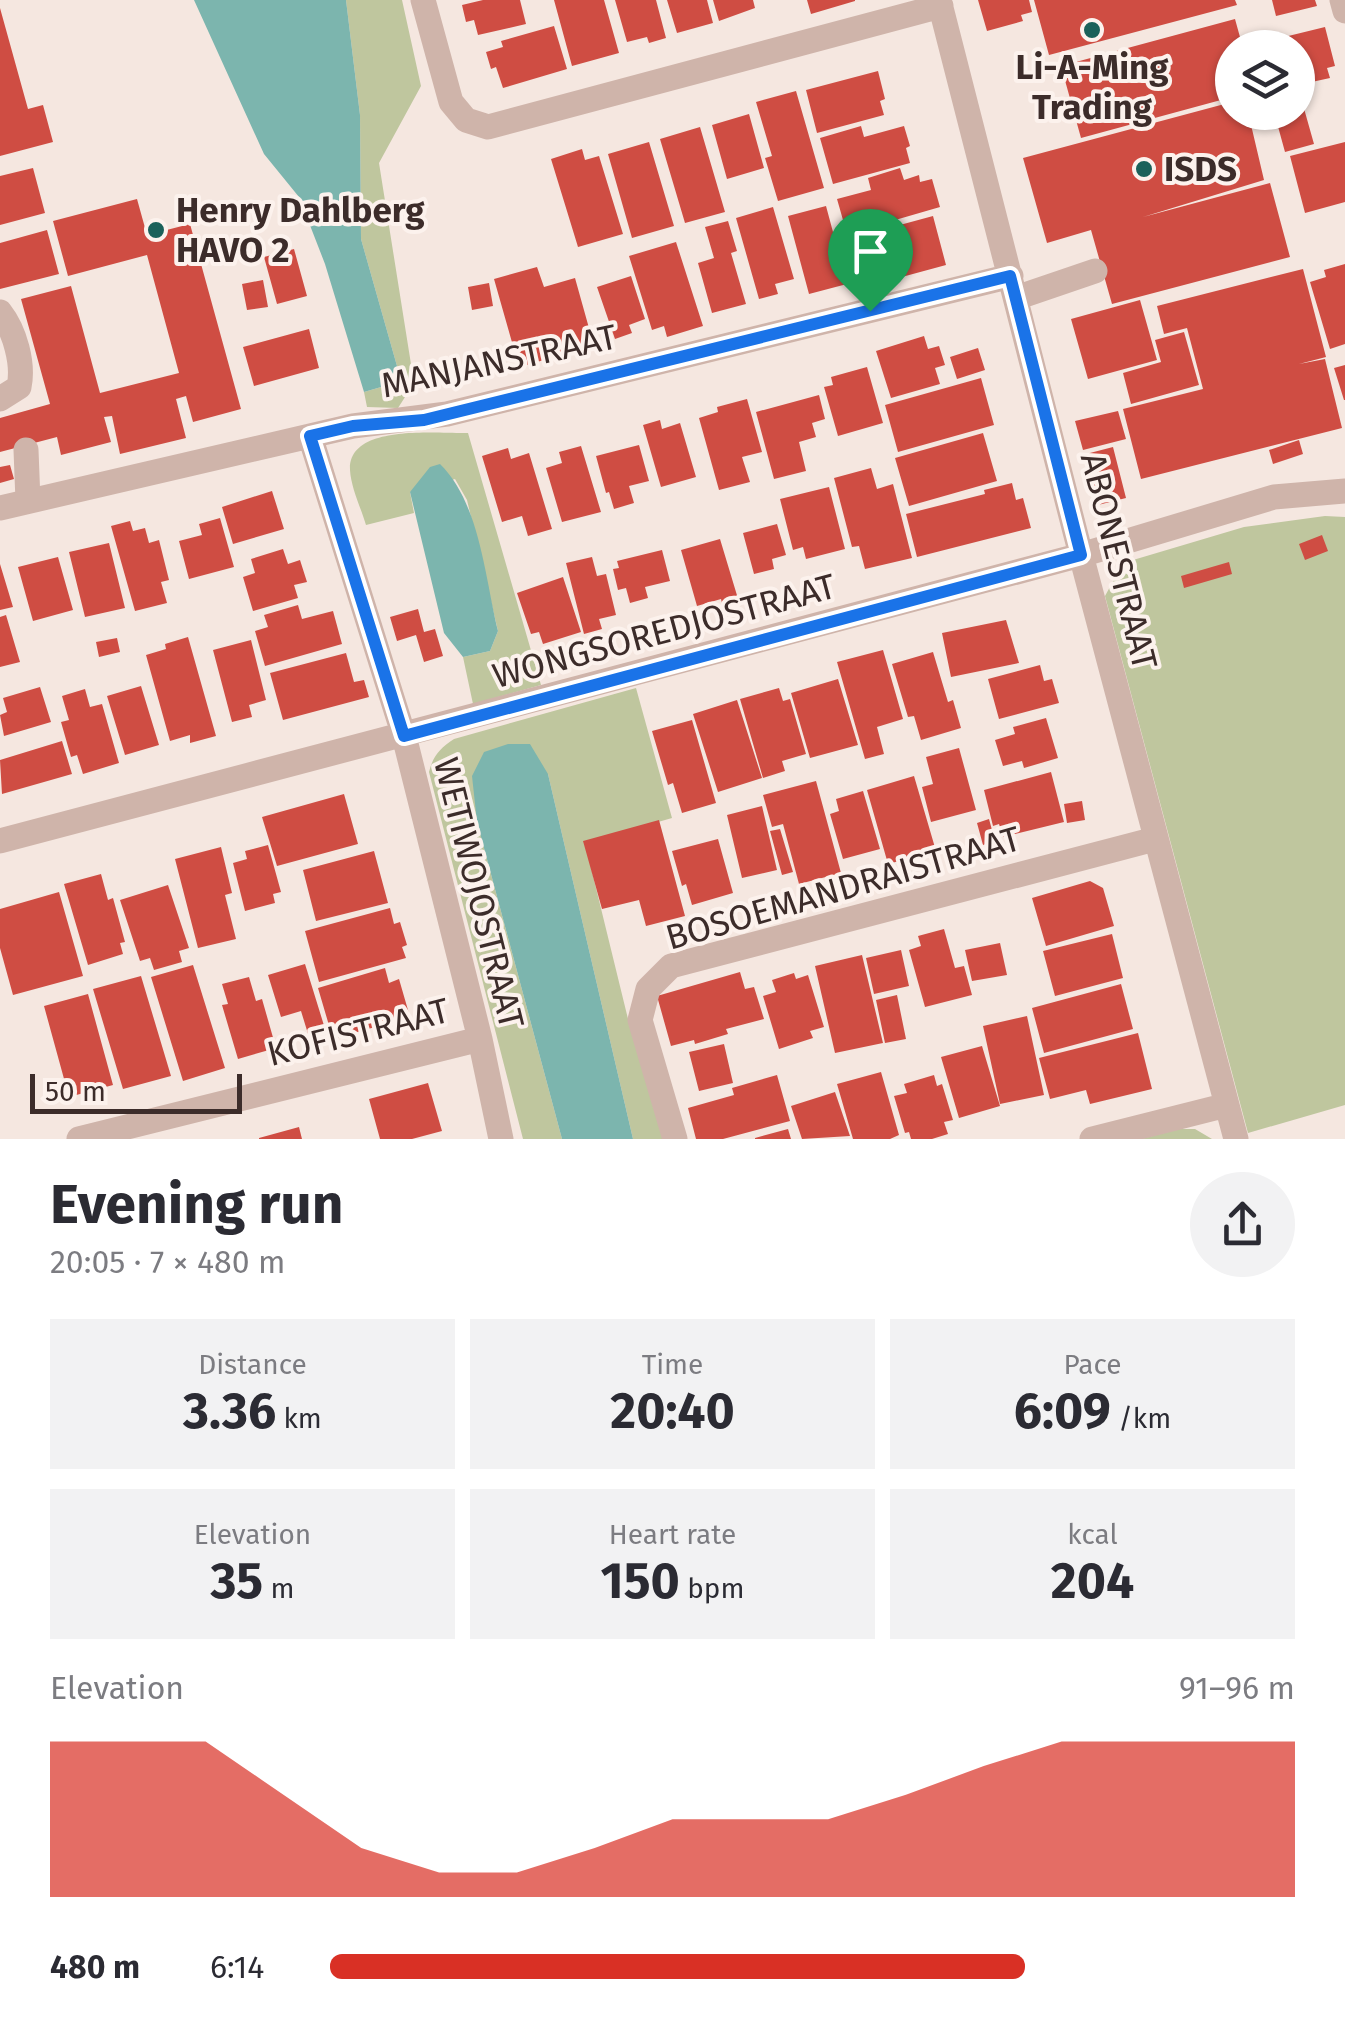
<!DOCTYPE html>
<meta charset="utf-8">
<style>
body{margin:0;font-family:"Fira Sans",sans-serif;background:#f2f2f3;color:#2b2b33;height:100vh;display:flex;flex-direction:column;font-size:38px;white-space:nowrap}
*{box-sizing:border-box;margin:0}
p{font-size:32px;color:#7c7c81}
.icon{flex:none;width:55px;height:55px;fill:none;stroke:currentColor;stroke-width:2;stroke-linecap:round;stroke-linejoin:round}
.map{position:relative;height:1139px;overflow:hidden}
.side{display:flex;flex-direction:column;background:#fff;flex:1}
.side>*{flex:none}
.buttons{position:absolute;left:1215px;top:30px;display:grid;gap:20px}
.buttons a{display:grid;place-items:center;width:100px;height:100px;border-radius:50%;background:#fff;box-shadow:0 2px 8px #0004;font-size:50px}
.scale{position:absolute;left:30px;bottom:25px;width:212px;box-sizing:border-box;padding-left:10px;border:5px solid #3c2c2a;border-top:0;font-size:28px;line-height:35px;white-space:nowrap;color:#3c2c2a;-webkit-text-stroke:8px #fcf2ed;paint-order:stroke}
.pin{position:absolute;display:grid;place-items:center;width:85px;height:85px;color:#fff;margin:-102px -42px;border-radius:50% 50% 50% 0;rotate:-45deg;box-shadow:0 0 10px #0007}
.pin .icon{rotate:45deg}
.round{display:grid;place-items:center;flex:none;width:105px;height:105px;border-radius:52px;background:#f2f2f3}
.summary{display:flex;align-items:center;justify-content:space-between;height:170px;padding:0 50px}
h1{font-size:55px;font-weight:700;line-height:75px}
.stats{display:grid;grid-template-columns:repeat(3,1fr);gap:15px;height:170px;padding:10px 50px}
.stats div{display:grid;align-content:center;border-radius:0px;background:#f2f2f3;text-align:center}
.stats b{font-size:50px;font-weight:700}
.stats small{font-size:28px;font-weight:400}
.stats p{font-size:28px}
.chart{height:280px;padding:20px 50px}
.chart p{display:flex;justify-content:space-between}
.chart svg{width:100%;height:180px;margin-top:10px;fill:#d93025;opacity:.7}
ul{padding:0 50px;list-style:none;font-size:32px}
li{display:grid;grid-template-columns:160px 120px 1fr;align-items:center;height:75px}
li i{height:25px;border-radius:12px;background:#d93025}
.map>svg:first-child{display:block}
</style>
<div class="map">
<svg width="1345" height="1139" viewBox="0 0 1345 1139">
<rect width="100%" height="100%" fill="#f5e7e0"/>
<!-- green -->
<path fill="#bfc69e" d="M346,0H402L421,86L379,163L414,383L398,408L367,407L364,392L388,385L397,366L361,239L360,115Z
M468,433L541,685L473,704L463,657L490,651L498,631L467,500L455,479L410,492L414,513L366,525C361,508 351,488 350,470C348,423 438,434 468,433Z
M1325,516L1345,517V1105L1248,1133L1105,596L1123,563L1244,527Z
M636,688L672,818L585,843L629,1023L665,1139H633L548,774L477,822L562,1139H523L429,772C433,756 440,748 454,739Z
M1179,1129H1195L1212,1139H1141Z"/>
<!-- water -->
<path fill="#7cb5ae" d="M194,0H346L360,115L361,239L397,366L388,385L364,392L325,264L299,197L264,154Z
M440,464C480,503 485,578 498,631L490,651L463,657L444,633L410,492L430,467Z
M508,744H530L548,774L633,1139H562L477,822L472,776L484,752Z"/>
<!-- building -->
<path fill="#cf4d43" d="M483,0H520L526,24L478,35L474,20L466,22L462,5Z
M554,0H604L619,53L572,66Z
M615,0H656L666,38L649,43L647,37L627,42Z
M667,0H707L713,23L677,33Z
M713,0H753L755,8L719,21Z
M807,0H855V1L811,14Z
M978,0H1029L1032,12L1021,15L1023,21L987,31Z
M1034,0H1235L1237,5L1049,55Z
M1272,0H1315L1317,6L1276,16Z
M0,8L28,109L43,105L53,142L0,156Z
M1235,19L1243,48H1232V97L1081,138L1061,66Z
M554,26L567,69L503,88L496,67L491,69L486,52L503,47L501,41Z
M1325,27L1335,66L1327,68L1330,78L1298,85V48H1265L1264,42Z
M878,71L885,99L880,101L884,115L817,133L806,90Z
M796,91L824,188L778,201L765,158L772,156L756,102Z
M1232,102V112H1248L1264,180L1143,217L1270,183L1290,257L1112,304L1091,230L1047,243L1023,158Z
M1303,105L1314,144L1285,152L1274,112H1298V107Z
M749,114L764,168L727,179L712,125Z
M861,126L864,137L904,126L910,146L906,148L910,163L833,184L820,138Z
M700,127L725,212L685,223L660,139Z
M649,142L674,226L632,238L608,154Z
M1345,142V202L1305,213L1290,156Z
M582,149L585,160L599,156L623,234L578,247L551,159Z
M33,168L45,213L0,225V176Z
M900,168L904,180L919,175L920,182L932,179L940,207L847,234L837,199L871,190L868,178Z
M137,199L147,235L190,224L241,409L193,422L186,396L176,399L186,438L120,454L112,416L104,417L111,442L61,455L57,437L0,452V418L50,404L21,299L71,286L100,393L179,373L147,255L68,276L53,221Z
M826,206L847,284L809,294L788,216Z
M773,207L794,279L775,284L778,294L759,299L736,218Z
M933,216L946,265L865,287L852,238Z
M728,221L737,251L731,253L746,304L712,313L698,263L714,258L705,227Z
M47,230L59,274L0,289V243Z
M676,242L703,326L667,337L664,326L652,330L629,256Z
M294,249L307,296L277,304L264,257Z
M1345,264V344L1330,349L1310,282L1326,277L1324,270Z
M537,267L544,287L575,278L594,346L519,367L494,279Z
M1303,269L1326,357L1299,364L1325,359L1342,428L1141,479L1123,409L1203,389L1187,328L1164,334L1157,306Z
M631,276L645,319L629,325L632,333L615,339L597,287Z
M263,280L268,307L247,310L242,284Z
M489,283L493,306L472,310L468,287Z
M1140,300L1157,360L1088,379L1071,319Z
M309,329L319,368L254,386L243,347Z
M1184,332L1199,385L1131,404L1123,373L1161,362L1155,340Z
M924,336L928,349L939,346L945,365L935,368L940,384L891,398L876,351Z
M978,348L985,370L957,379L950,357Z
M1345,365V400H1344L1334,368Z
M867,367L883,423L838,436L824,387L833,385L831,377Z
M981,378L994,425L898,452L885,405Z
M819,395L825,419L812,423L816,437L799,442L806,471L774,479L756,412Z
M747,399L762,452L742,457L750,482L719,490L699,418L718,412L717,407Z
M1118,411L1126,439L1083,450L1075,421Z
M660,420L662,429L680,423L696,477L661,487L643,425Z
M983,433L997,481L909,506L895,458Z
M1299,440L1303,454L1273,464L1269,450Z
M639,445L649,481L629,486L634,503L614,509L609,492L606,493L596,456Z
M581,446L601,512L562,522L546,468L562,463L559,452Z
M1113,447L1126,498L1098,505L1086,454Z
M508,448L511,459L529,453L552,529L528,536L522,516L502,522L482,456Z
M10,465L14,479L0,483V467Z
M871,468L877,489L893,484L912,558L865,569L859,546L852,547L834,478Z
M1012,483L1016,500L1023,498L1031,528L917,557L906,514L985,494L984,490Z
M829,487L845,549L806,559L803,547L793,550L780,499Z
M272,491L284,529L233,544L222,507Z
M220,518L234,567L189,579L179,541L202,535L199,524Z
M130,521L133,531L145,528L149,543L159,540L169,580L161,582L167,603L135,611L111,526Z
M777,524L786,555L772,559L774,569L754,574L743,533Z
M1322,535L1328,551L1305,560L1299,544Z
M720,539L739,602L723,607L721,599L697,606L681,550Z
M109,543L125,608L85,617L69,552Z
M283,549L288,564L300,560L307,582L294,585L298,598L253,611L243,577L255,573L251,559Z
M662,550L670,581L645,587L648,598L630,603L626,588L618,590L613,569L619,568L617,561Z
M58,557L73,610L33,621L18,567Z
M592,557L597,576L606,574L616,615L599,619L602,629L584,634L566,563Z
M1229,562L1232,574L1184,588L1181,576Z
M0,564L13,607L0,610Z
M563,577L581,632L543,644L539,632L531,634L517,593Z
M298,605L302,619L333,611L342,644L265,666L255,631L268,627L264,615Z
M418,609L424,632L435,629L443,656L424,662L416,635L397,641L390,617Z
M6,615L20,662L0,667V617Z
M1006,620L1019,663L951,677L942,633Z
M188,637L216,736L190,743V735L170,741L146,655L166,649L165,644Z
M117,638L120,652L99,657L96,642Z
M251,640L266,700L249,705L252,717L232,722L213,650Z
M883,650L903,719L877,727L884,754L865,759L837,662Z
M933,652L948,702L953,700L961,728L921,740L914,716L908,717L892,664Z
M346,653L354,682L364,680L369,697L283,720L270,673Z
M1040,665L1044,681L1052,679L1059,703L999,719L988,679Z
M838,679L858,745L810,758L791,693Z
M141,686L159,745L125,755L107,696Z
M40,687L51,722L4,736L0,715L7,712L3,698Z
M779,688L783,701L790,699L806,754L782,761L785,771L763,778L740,699Z
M85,689L90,707L102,704L119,763L83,774L77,755L71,757L61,722L69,720L62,696Z
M737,700L762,778L718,792L693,714Z
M1046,718L1058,758L1024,768L1022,761L1003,766L995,740L1015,734L1013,727Z
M692,720L716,803L682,813L673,783L668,785L652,731Z
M62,741L72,774L2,794L0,760Z
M959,748L976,810L931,822L922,787L933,784L926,757Z
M1051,772L1064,822L1003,837L999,824L993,826L984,790Z
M914,776L936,851L888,864L867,790Z
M816,781L841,873L799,884L783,824L772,827L763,795Z
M863,791L880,849L843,859L830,814L839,811L836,799Z
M344,794L358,844L277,866L262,817Z
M1082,801L1085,820L1067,823L1064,804Z
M762,806L777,870L742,878L727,815Z
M989,819L995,841L983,845L977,823Z
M659,820L685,916L646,926L639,900L602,909L583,841Z
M780,829L793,872L782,875L770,831Z
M718,839L733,893L692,905L686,884L682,886L672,851Z
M268,845L281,892L273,894L275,903L245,911L233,863L247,859L245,851Z
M221,847L232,893L225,895L236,939L198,948L175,859Z
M374,851L388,903L316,921L303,870Z
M101,874L108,900L113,898L125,942L120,943L123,954L88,965L64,884Z
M1090,881L1103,888L1114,926L1046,946L1032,898Z
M168,885L189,948L179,951L182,962L154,970L150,958L140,961L120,900Z
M59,892L83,976L13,995L0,948V909Z
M390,908L394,924L400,922L407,945L402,947L406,958L319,982L305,931Z
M944,929L955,968L964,966L972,995L925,1007L909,950L921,946L918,936Z
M1112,934L1123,978L1055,996L1043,951Z
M1000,943L1007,975L972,981L965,950Z
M901,950L909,986L874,994L866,958Z
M862,955L883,1043L835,1053L815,966Z
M305,964L326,1032L309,1037L301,1011L281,1017L268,975Z
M193,965L225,1068L183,1081L151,977Z
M385,968L389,983L399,979L410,1017L333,1039L318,988Z
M740,972L745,989L754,987L764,1019L726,1029L728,1034L695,1044L694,1040L671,1046L657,996Z
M794,973L796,979L808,975L824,1027L810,1031L813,1038L779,1049L763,996L776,992L772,980Z
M141,976L171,1076L123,1089L93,989Z
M249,977L256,1001L262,999L276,1048L238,1059L222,1005L228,1004L222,984Z
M1121,984L1133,1029L1044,1053L1032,1008Z
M88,994L113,1085L69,1097L44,1006Z
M897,995L906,1039L885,1043L876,1000Z
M1027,1016L1044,1095L1000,1104L983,1026Z
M1138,1033L1152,1089L1090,1104L1086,1090L1050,1099L1039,1058Z
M724,1044L733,1083L699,1091L689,1052Z
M982,1046L1000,1106L959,1118L941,1057Z
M881,1072L899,1135L890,1139H853L837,1084Z
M777,1075L790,1121L723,1139H696L688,1108L734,1095L732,1088Z
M934,1075L937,1086L942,1084L953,1120L944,1122L948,1134L932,1139H911L909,1132L905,1133L894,1096L907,1093L904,1084Z
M428,1083L442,1131L412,1139H380L369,1099Z
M835,1092L850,1136L802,1139L791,1106Z
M299,1127L302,1139H259V1138Z
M788,1129L791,1139H755V1138Z"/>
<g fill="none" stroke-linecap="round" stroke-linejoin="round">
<!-- minor -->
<path stroke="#cfb4aa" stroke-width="25" d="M423,0L451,102L466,120L488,127L941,6
M939,0L1081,555L1236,1139
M1342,0L1345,11
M1016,298L1095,271
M0,312C15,331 24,364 19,387L0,399
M310,436L404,736L480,1039L501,1139
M26,450L28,501
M0,508L353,426L447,414L1011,276
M0,841L1081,555L1274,497L1345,491
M79,1139L480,1039
M675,1139L640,1020L648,989L671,966L1155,839
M1092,1139L1227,1105"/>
</g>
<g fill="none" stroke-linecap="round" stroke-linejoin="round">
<!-- route casing -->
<g stroke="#fff" stroke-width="20">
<path id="route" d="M1010,276L1081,555L404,736L310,436L353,426L424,420Z"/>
</g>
<!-- route -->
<use href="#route" stroke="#1a73e8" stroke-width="12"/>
</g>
<!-- markers -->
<g fill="#1b615a" stroke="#fcf2ed" stroke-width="4">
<circle cx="1092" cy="30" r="10"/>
<circle cx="1144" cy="169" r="10"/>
<circle cx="156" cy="230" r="10"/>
</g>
<g text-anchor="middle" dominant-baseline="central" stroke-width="8" stroke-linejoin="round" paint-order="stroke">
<!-- poi labels -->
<g font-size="35" font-weight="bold" fill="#3c2c2a" stroke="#fcf2ed" text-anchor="start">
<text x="1092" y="67" text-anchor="middle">Li-A-Ming<tspan x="1092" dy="40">Trading</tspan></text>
<text x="1164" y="169">ISDS</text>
<text x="176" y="210">Henry Dahlberg<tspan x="176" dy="40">HAVO 2</tspan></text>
</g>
<!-- street labels -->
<g font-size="35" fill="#3c2c2a" stroke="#fcf2ed">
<text transform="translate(499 361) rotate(-12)">MANJANSTRAAT</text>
<text transform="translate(1119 561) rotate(76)">ABONESTRAAT</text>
<text transform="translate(664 631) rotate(-15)">WONGSOREDJOSTRAAT</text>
<text transform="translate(843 888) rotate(-16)">BOSOEMANDRAISTRAAT</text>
<text transform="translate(479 893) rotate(76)">WETIWOJOSTRAAT</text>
<text transform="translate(358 1032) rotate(-14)">KOFISTRAAT</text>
</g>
</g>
</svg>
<div class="buttons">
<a><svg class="icon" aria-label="layers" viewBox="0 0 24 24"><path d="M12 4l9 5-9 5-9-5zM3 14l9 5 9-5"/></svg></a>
</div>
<div class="scale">50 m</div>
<div class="pin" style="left:870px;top:311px;background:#1e9e55"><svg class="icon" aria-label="arrive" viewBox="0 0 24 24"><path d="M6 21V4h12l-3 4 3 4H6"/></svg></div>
</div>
<section class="side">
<div class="summary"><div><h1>Evening run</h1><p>20:05 · 7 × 480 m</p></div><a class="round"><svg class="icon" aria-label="share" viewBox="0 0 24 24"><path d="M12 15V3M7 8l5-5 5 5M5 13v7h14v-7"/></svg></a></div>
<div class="stats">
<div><p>Distance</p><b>3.36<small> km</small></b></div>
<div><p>Time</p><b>20:40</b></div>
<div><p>Pace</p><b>6:09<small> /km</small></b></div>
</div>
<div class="stats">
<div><p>Elevation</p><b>35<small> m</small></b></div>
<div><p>Heart rate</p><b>150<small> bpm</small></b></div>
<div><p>kcal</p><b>204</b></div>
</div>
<div class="chart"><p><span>Elevation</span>91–96 m</p>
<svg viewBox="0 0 160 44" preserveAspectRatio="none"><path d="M0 44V6L10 6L20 6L30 19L40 32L50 38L60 38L70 32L80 25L90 25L100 25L110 19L120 12L130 6L140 6L150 6L160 6V44z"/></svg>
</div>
<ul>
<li><b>480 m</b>6:14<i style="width:72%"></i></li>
</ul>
</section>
